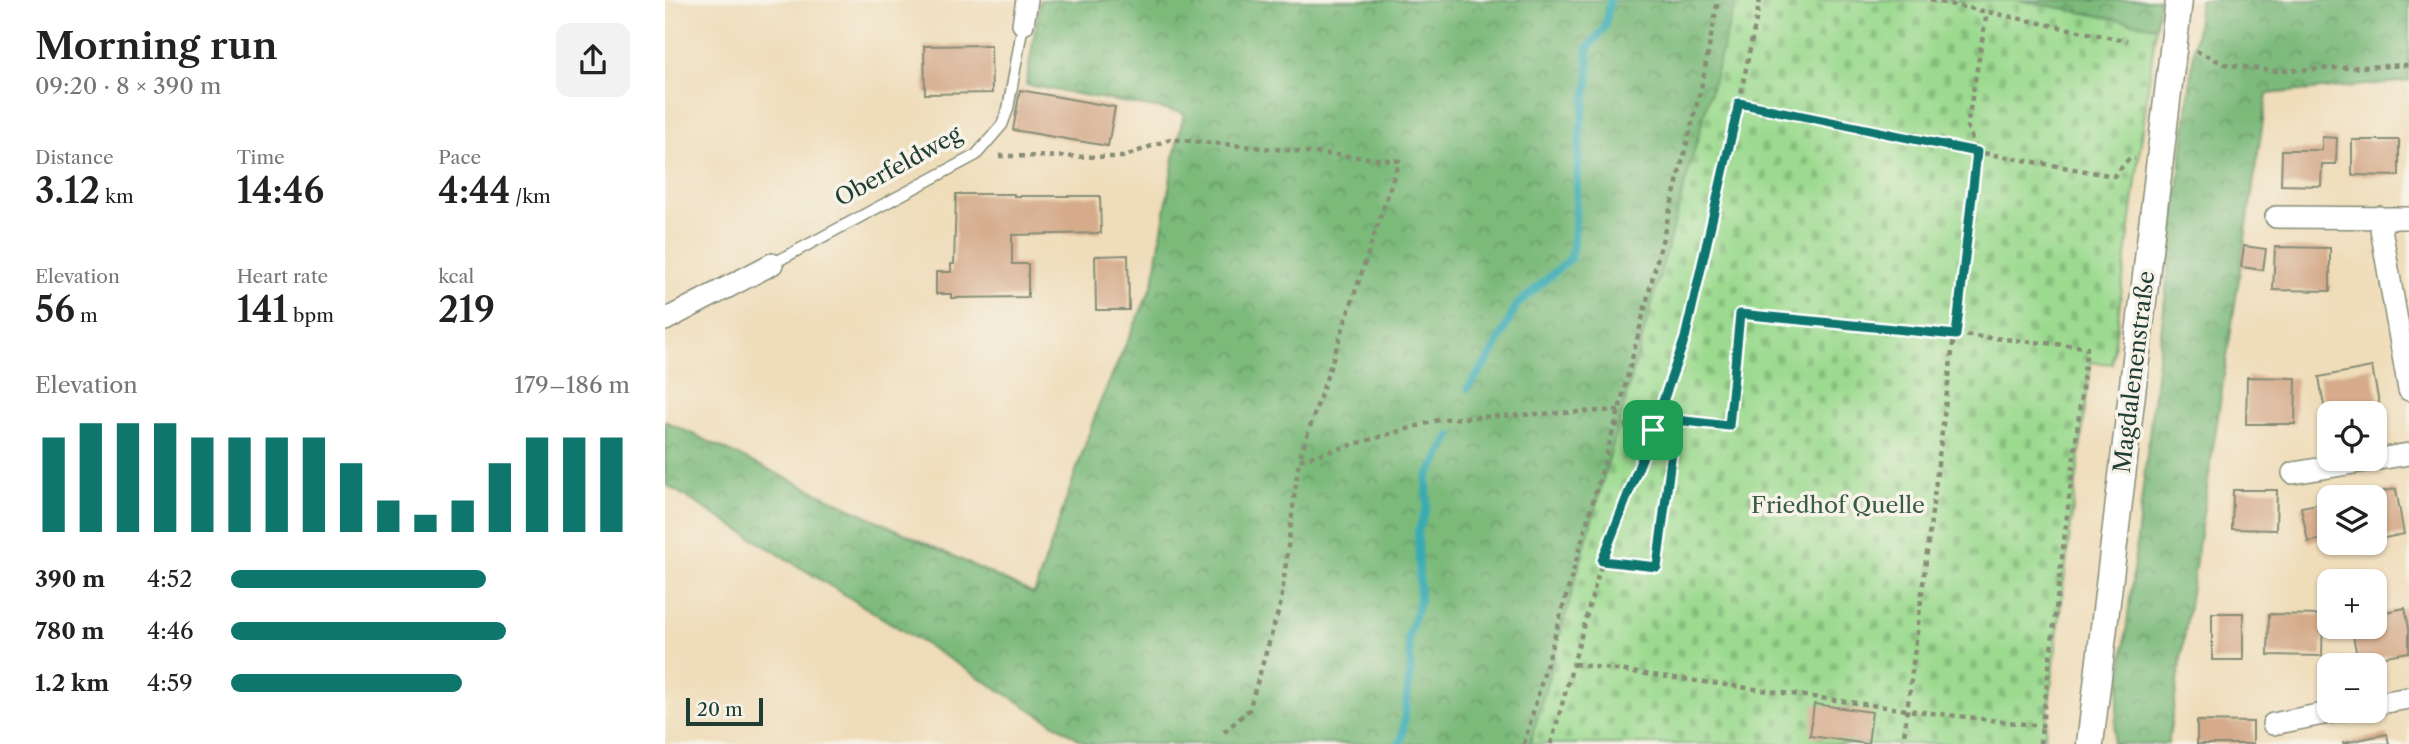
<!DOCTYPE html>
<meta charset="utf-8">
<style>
body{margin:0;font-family:"Libre Caslon Text",serif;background:#f2f2f2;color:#222;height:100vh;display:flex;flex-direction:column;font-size:26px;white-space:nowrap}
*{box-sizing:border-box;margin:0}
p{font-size:23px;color:#767676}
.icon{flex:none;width:38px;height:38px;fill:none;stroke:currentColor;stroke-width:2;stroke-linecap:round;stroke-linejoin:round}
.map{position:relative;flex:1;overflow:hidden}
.drawer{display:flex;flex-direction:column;background:#fff;width:665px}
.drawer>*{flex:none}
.controls{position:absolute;left:1652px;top:401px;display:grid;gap:14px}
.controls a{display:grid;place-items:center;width:70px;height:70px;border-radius:14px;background:#fff;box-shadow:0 2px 5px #0004;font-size:35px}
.scale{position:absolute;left:21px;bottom:18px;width:77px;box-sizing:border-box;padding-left:7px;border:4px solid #1f3d34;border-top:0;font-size:19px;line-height:24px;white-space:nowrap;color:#1f3d34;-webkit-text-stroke:5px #f7f3e8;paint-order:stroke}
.pin{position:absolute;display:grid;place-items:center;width:60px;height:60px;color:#fff;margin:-30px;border-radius:14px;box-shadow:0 4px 10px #0006}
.round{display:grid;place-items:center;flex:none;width:74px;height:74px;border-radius:14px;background:#f2f2f2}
.head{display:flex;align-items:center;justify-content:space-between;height:119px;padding:0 35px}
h1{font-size:38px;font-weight:600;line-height:52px}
.figures{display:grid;grid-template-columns:repeat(3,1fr);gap:10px;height:119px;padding:7px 35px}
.figures div{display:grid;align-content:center}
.figures b{font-size:35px;font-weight:600}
.figures small{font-size:19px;font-weight:400}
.figures p{font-size:19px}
.chart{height:196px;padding:14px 35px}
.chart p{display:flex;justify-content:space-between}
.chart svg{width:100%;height:126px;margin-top:7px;stroke:#0f766e;stroke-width:6}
ul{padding:0 35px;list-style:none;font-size:23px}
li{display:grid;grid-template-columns:112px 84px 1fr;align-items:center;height:52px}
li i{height:18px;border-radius:9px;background:#0f766e}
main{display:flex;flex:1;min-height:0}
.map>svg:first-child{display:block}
</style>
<main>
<section class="drawer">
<div class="head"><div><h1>Morning run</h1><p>09:20 · 8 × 390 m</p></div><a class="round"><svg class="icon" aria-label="share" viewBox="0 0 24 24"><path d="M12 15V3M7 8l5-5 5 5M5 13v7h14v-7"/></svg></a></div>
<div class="figures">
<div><p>Distance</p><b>3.12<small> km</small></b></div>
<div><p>Time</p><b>14:46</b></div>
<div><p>Pace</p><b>4:44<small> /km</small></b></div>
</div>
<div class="figures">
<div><p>Elevation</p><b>56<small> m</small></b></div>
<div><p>Heart rate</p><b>141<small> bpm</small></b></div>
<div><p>kcal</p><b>219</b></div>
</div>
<div class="chart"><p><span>Elevation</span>179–186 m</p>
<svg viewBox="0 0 160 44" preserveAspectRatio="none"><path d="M5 44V11M15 44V6M25 44V6M35 44V6M45 44V11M55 44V11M65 44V11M75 44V11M85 44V20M95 44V33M105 44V38M115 44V33M125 44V20M135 44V11M145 44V11M155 44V11"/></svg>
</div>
<ul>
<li><b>390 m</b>4:52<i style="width:64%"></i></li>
<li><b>780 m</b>4:46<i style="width:69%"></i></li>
<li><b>1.2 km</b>4:59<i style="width:58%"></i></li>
</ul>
</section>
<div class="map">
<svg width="1744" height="744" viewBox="0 0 1744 744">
<defs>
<pattern id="forest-crowns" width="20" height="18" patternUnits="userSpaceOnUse" patternTransform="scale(1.75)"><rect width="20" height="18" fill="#7cba7a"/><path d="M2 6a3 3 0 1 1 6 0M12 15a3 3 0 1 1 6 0" fill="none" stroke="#659865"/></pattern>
<pattern id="cemetery-stones" width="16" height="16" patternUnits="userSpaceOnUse" patternTransform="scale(1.75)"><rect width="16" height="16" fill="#9bda8f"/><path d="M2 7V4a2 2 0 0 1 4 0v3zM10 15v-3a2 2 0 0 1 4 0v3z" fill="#85bc7c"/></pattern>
</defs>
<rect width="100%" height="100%" fill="#f7f3e8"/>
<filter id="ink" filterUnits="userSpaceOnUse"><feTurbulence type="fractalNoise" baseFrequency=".0143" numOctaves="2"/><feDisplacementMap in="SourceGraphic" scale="14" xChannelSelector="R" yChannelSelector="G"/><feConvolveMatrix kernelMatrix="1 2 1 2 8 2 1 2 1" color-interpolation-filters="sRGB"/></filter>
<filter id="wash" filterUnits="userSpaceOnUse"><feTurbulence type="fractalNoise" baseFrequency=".00686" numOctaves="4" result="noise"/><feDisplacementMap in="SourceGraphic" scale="28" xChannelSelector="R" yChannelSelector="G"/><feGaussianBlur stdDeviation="1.57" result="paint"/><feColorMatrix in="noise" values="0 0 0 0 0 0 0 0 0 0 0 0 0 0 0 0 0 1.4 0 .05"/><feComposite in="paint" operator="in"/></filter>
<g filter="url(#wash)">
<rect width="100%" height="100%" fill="#efddba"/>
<!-- forest -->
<path fill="url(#forest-crowns)" stroke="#4e7c57" stroke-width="2" d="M375,0H1071L865,744H422L0,484V421L369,594L433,407L488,284L510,152L519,113L361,85Z
M1353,0H1494L1491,27Z
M1535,0H1744V81L1602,94L1503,744H1448Z"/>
<!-- cemetery -->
<path fill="url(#cemetery-stones)" stroke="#5d8c62" stroke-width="2" d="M1071,0H1353L1491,27L1447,364L1426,362L1379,744H865Z"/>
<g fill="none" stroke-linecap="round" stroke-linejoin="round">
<!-- stream -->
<path stroke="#39abb2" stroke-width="8" d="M803,388L827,354L852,305L905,259L909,240L915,133L924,79L923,48L940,27L945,0
M734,744L737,739L746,665L743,638L755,599L753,532L762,507V478L786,436"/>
</g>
<g id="blocks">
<!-- building -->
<path fill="#d5ab8b" d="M326,45L327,93L260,94L259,46Z
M355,90L450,107L443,146L348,130Z
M1657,137L1672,138L1671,164H1657L1656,186L1616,185L1617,150H1657Z
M1687,140H1734V176L1687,175Z
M291,194H349V196H435L436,233L347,235V264H363V297L286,298V294H271V272H286V264H289Z
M1579,246L1601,249L1598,270L1576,267Z
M1610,247L1665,248V291L1608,290Z
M463,255L464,310H431L430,256Z
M1707,367L1715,408L1686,413H1664V417H1661L1654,377Z
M1582,377L1631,378L1630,424H1581Z
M1731,489L1739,534L1710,540V497L1692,496Z
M1568,490H1612L1611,530L1567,529Z
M1664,502V538L1643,542L1636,507Z
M1740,608L1744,628V652L1693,661L1686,626H1710V614Z
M1547,613H1578V660H1547Z
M1604,614L1658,615L1657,656L1603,655Z
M1149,704L1207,712L1203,744L1145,736Z
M1532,721L1588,722V744H1532Z
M1722,734L1724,744H1678V743Z"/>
</g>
</g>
<g filter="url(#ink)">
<use href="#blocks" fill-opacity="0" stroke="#878d77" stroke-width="2"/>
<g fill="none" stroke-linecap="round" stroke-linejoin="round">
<!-- service casing -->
<g stroke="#878d77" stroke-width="13">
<path id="service" d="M107,264L311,155L337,125L343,109L358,24"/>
</g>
<!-- minor casing -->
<g stroke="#878d77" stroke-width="24">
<path id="minor" d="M358,24L362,0
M1611,217L1744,218
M1714,217L1744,390
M0,320L107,264
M1628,473L1744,454
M1710,704L1744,698
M1608,724L1678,710"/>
</g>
<!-- tertiary casing -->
<g stroke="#878d77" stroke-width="29">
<path id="tertiary" d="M1425,744L1514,0"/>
</g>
<!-- path -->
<path stroke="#878d77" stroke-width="4.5" stroke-dasharray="5 5" stroke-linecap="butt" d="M1265,0L1462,41
M1531,51L1560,64L1607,71L1744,65
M1074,103L1312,152L1449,176L1464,159H1470
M334,156L458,157L505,139L734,161L634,460
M949,425L988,430
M909,664L1242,710L1377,726L1422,347L1075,314L1064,426L1011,420L992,567L937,561
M559,732L584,710L616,602L634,460L777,419L954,410
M859,744L954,410L1037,84L1053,0
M886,744L937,561L988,430L1020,338L1074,103L1095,0
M1238,744L1312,152L1302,126L1322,12
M1375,744L1377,726"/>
<!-- service -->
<use href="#service" stroke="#fff" stroke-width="10"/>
<!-- minor -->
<use href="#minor" stroke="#fff" stroke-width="21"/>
<!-- tertiary -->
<use href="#tertiary" stroke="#fff" stroke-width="26"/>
</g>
</g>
<g fill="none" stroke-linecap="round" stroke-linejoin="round" filter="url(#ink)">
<!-- route casing -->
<g stroke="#fff" stroke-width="14">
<path id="route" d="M1074,103L1312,152L1291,335L1075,314L1064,426L1011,420L992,567L937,561L988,430L1020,338Z"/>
</g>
<!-- route -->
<use href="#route" stroke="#0f766e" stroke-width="9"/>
</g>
<g text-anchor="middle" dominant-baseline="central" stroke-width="7" stroke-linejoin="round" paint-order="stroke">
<!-- street labels -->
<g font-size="23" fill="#1f3d34" stroke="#f7f3e8">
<text transform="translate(233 166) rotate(-29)">Oberfeldweg</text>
<text transform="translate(1469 372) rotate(-83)">Magdalenenstraße</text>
</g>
<!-- park labels -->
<g font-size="23" fill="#385c46" stroke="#f7f3e8">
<text x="1173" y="505">Friedhof Quelle</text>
</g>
</g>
</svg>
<div class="controls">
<a><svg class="icon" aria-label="locate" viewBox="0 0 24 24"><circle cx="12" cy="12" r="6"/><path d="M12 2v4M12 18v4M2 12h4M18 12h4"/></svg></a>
<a><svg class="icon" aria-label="layers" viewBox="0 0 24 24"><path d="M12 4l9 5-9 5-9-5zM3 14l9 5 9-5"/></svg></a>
<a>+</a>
<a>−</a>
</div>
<div class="scale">20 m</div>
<div class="pin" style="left:988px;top:430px;background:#1e9e55"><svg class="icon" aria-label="arrive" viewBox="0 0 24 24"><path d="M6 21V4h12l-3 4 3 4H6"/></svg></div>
</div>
</main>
